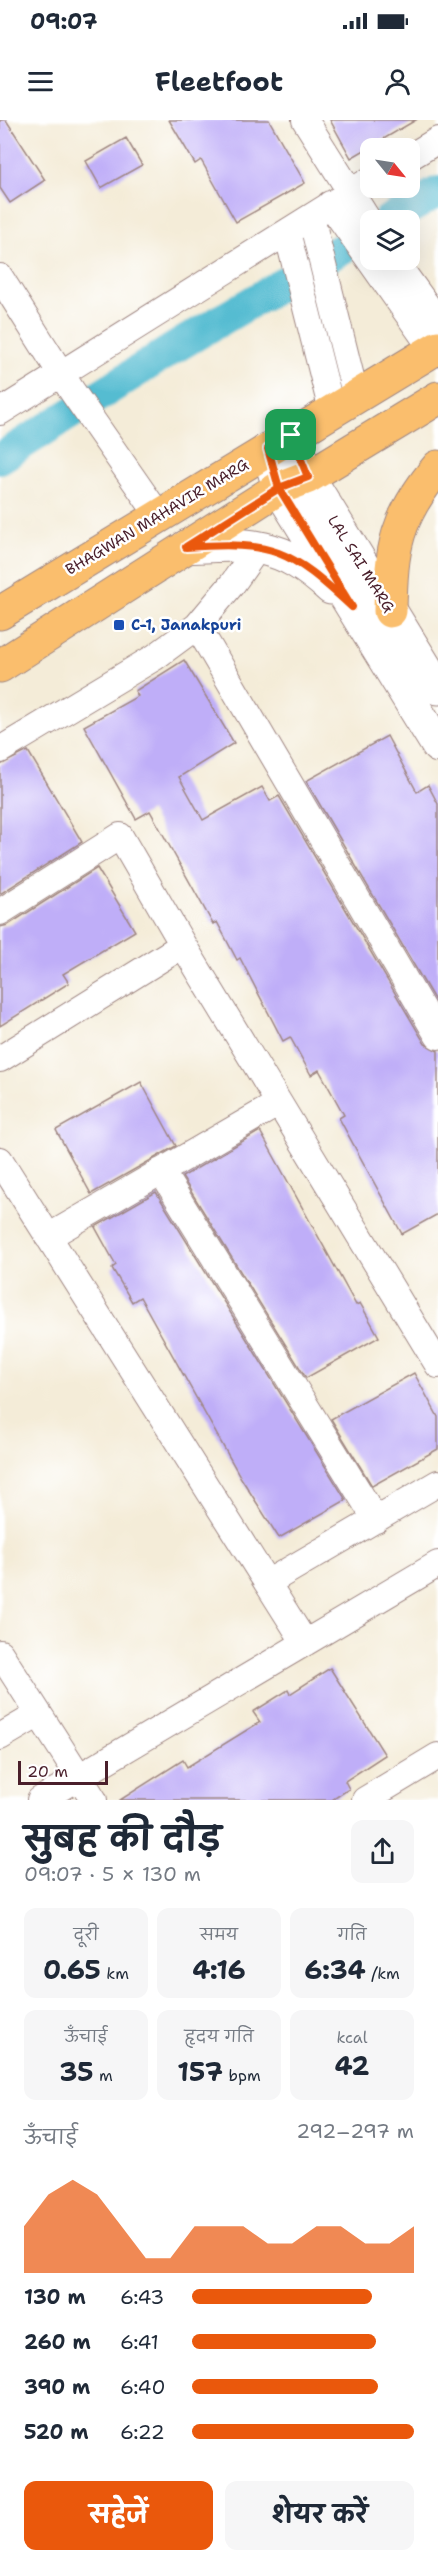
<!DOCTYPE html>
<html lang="hi">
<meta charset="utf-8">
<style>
body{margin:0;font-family:"Shantell Sans","Playpen Sans Deva",sans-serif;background:#f6f6f7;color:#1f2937;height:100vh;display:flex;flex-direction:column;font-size:22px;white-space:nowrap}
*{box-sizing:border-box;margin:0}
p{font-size:20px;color:#747a83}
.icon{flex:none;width:33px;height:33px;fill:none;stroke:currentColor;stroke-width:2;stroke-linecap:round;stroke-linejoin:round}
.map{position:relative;height:1680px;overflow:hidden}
.details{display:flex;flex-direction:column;background:#fff;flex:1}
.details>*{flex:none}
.needle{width:39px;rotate:120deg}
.buttons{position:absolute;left:360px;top:18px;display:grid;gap:12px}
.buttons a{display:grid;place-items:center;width:60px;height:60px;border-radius:12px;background:#fff;box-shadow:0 6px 24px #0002;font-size:30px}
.scale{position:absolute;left:18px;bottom:15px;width:90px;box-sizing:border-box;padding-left:6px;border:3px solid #4a1f2b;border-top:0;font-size:16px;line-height:21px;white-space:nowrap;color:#4a1f2b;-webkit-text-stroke:4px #fff;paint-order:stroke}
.pin{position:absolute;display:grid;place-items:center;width:51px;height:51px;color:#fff;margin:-26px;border-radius:12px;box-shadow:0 3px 9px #0006}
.round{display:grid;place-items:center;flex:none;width:63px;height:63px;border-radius:12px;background:#f6f6f7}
.overview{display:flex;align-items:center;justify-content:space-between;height:102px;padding:0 24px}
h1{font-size:33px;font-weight:700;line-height:45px}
.stats{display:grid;grid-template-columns:repeat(3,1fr);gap:9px;height:102px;padding:6px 24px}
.stats div{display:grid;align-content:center;border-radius:12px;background:#f6f6f7;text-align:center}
.stats b{font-size:26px;font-weight:700}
.stats small{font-size:16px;font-weight:400}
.stats p{font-size:16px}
.chart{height:168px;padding:12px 24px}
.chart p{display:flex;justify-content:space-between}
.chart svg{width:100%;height:108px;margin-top:6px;fill:#ea580c;opacity:.7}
.action{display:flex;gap:12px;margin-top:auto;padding:12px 24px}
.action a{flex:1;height:69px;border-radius:12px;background:#ea580c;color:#fff;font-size:24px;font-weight:700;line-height:69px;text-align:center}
.action a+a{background:#f6f6f7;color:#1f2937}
ul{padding:0 24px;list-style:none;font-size:20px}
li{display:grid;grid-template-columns:96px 72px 1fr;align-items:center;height:45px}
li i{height:15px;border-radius:8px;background:#ea580c}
.status{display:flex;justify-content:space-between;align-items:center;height:42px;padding:0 30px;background:#fff;direction:ltr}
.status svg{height:16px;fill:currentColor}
header{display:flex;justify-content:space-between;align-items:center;height:78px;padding:0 24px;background:#fff;font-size:27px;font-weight:700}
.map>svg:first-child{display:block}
</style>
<div class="status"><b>09:07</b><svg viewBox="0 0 49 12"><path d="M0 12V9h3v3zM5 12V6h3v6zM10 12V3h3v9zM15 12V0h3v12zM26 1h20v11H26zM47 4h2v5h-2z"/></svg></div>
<header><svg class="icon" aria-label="menu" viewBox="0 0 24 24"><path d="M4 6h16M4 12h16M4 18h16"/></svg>Fleetfoot<svg class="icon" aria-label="person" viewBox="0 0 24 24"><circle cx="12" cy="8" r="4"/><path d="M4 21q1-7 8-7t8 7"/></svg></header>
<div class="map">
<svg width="438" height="1680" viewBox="0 0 438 1680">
<rect width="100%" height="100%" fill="#fff"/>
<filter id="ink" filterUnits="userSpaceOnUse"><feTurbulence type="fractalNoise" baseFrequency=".0167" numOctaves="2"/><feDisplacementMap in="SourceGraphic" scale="12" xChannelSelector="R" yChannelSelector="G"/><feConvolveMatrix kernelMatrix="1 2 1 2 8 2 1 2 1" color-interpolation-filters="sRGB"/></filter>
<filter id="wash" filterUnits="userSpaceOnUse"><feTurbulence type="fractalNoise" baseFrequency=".008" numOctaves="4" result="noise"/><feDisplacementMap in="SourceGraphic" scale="24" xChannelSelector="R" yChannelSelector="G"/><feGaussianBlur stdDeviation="1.35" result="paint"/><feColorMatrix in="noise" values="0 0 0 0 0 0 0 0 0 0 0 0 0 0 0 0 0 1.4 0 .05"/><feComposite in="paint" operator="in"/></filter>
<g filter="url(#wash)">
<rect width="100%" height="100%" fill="#f4ecd8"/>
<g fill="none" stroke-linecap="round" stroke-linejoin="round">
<!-- canal -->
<path stroke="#54bcd1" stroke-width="32" d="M389,100L438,72
M0,338L179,225L370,112"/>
</g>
<g id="blocks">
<!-- building -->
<path fill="#bfaef8" d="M0,0H6L45,60L10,83L0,68Z
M169,0H269L305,63L236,102L201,40L195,44Z
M330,0H416L351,38Z
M126,18L142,45L101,68L86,41Z
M184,540L234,623L179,657L203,700L262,667L270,681L279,676L425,924L438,931V1094L402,1114L339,998L344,995L319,950L311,955L290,917L283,921L240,838L237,840L217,802L213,804L150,691L136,699L84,606L138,576L135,571Z
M387,616L417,672L428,665L438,684V886L306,661Z
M28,631L82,722L0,774V645Z
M97,748L135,811L63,854L69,863L0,906V807L8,805Z
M141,962L176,1026L91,1074L56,1010Z
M260,1011L356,1185L360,1183L379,1217L306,1258L182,1057Z
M156,1072L346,1380L279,1418L241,1358L140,1177L132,1182L112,1148L116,1145L95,1107Z
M414,1253L438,1297V1329L372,1366L331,1299Z
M330,1548L385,1635L345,1661L349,1669L332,1680H120L183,1640L187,1647L260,1602L253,1592L288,1570L290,1574Z"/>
</g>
</g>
<g filter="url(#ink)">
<use href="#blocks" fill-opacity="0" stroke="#9f8682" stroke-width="1.5"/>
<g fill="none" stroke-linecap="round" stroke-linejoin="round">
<!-- minor casing -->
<g stroke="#9f8682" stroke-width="28">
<path id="minor" d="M305,0L370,103
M410,37L438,20
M330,84L433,230
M311,97L356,277
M287,112L332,291
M394,140L438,201
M0,157L72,271L159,396
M0,292L370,60
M197,506L438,916
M0,630L155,537L197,506L233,463L259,426
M0,792L120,716L183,825L0,939
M183,825L438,1245
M0,1040L305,1523
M161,1051L376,1400
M48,1117L279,983
M267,1463L438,1363
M0,1533L94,1680
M0,1617L39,1594
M40,1680L438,1444
M365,1680L438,1636"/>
</g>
<!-- tertiary casing -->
<g stroke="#9f8682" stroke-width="35">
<path id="tertiary" d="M291,315L308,357L438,568
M268,329L279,368L438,626
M186,427C251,423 281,422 331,468"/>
</g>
<!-- primary casing -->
<g stroke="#9f8682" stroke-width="35">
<path id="primary" d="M390,491C391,427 396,397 438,347
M0,493L438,227
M0,546L279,368L308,357L438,278"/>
</g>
<!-- minor -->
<use href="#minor" stroke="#fff" stroke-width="26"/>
<!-- tertiary -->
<use href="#tertiary" stroke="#fff" stroke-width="33"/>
<!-- primary -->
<use href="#primary" stroke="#fabe6d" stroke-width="33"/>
</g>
</g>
<g fill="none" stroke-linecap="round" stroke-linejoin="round" filter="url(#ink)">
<!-- route casing -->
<g stroke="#fff" stroke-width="12">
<path id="route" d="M291,315L268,329L279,368L186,427C274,421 289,429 352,487L279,368L308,357L291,315"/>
</g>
<!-- route -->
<use href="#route" stroke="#ea580c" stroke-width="8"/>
</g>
<!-- markers -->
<rect fill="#1a4fb4" stroke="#fff" stroke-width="2" x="113" y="499" width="12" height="12" rx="3"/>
<g text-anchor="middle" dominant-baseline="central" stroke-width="5" stroke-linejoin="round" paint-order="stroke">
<!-- street labels -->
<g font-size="15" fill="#4a1f2b" stroke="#fff">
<text transform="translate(157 397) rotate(-31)">BHAGWAN MAHAVIR MARG</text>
<text transform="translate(361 444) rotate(58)">LAL SAI MARG</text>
</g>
<!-- transit labels -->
<g font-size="15" font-weight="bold" fill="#164399" stroke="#fff" text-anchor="start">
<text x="131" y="505">C-1, Janakpuri</text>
</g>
</g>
</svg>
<div class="buttons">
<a><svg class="needle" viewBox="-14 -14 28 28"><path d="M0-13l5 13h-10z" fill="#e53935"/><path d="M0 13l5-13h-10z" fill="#747a83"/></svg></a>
<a><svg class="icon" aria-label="layers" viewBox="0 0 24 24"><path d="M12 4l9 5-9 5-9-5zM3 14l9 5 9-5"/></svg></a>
</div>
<div class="scale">20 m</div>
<div class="pin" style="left:291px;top:315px;background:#1e9e55"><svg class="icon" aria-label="arrive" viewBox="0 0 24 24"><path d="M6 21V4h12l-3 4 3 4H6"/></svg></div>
</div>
<section class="details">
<div class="overview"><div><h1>सुबह की दौड़</h1><p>09:07 · 5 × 130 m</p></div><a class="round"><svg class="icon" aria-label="share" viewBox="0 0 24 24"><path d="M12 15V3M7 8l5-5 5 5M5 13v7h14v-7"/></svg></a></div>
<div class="stats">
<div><p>दूरी</p><b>0.65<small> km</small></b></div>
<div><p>समय</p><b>4:16</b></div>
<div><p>गति</p><b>6:34<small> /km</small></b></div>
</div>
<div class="stats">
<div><p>ऊँचाई</p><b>35<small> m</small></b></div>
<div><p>हृदय गति</p><b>157<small> bpm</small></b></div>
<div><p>kcal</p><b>42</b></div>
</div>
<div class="chart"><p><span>ऊँचाई</span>292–297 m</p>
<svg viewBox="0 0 160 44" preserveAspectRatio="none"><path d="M0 44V25L10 12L20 6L30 12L40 25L50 38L60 38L70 25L80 25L90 25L100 32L110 32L120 25L130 25L140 32L150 32L160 25V44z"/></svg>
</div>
<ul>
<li><b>130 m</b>6:43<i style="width:81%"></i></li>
<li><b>260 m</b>6:41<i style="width:83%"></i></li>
<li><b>390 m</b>6:40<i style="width:84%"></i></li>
<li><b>520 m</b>6:22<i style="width:100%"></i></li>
</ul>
<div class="action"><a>सहेजें</a><a>शेयर करें</a></div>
</section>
